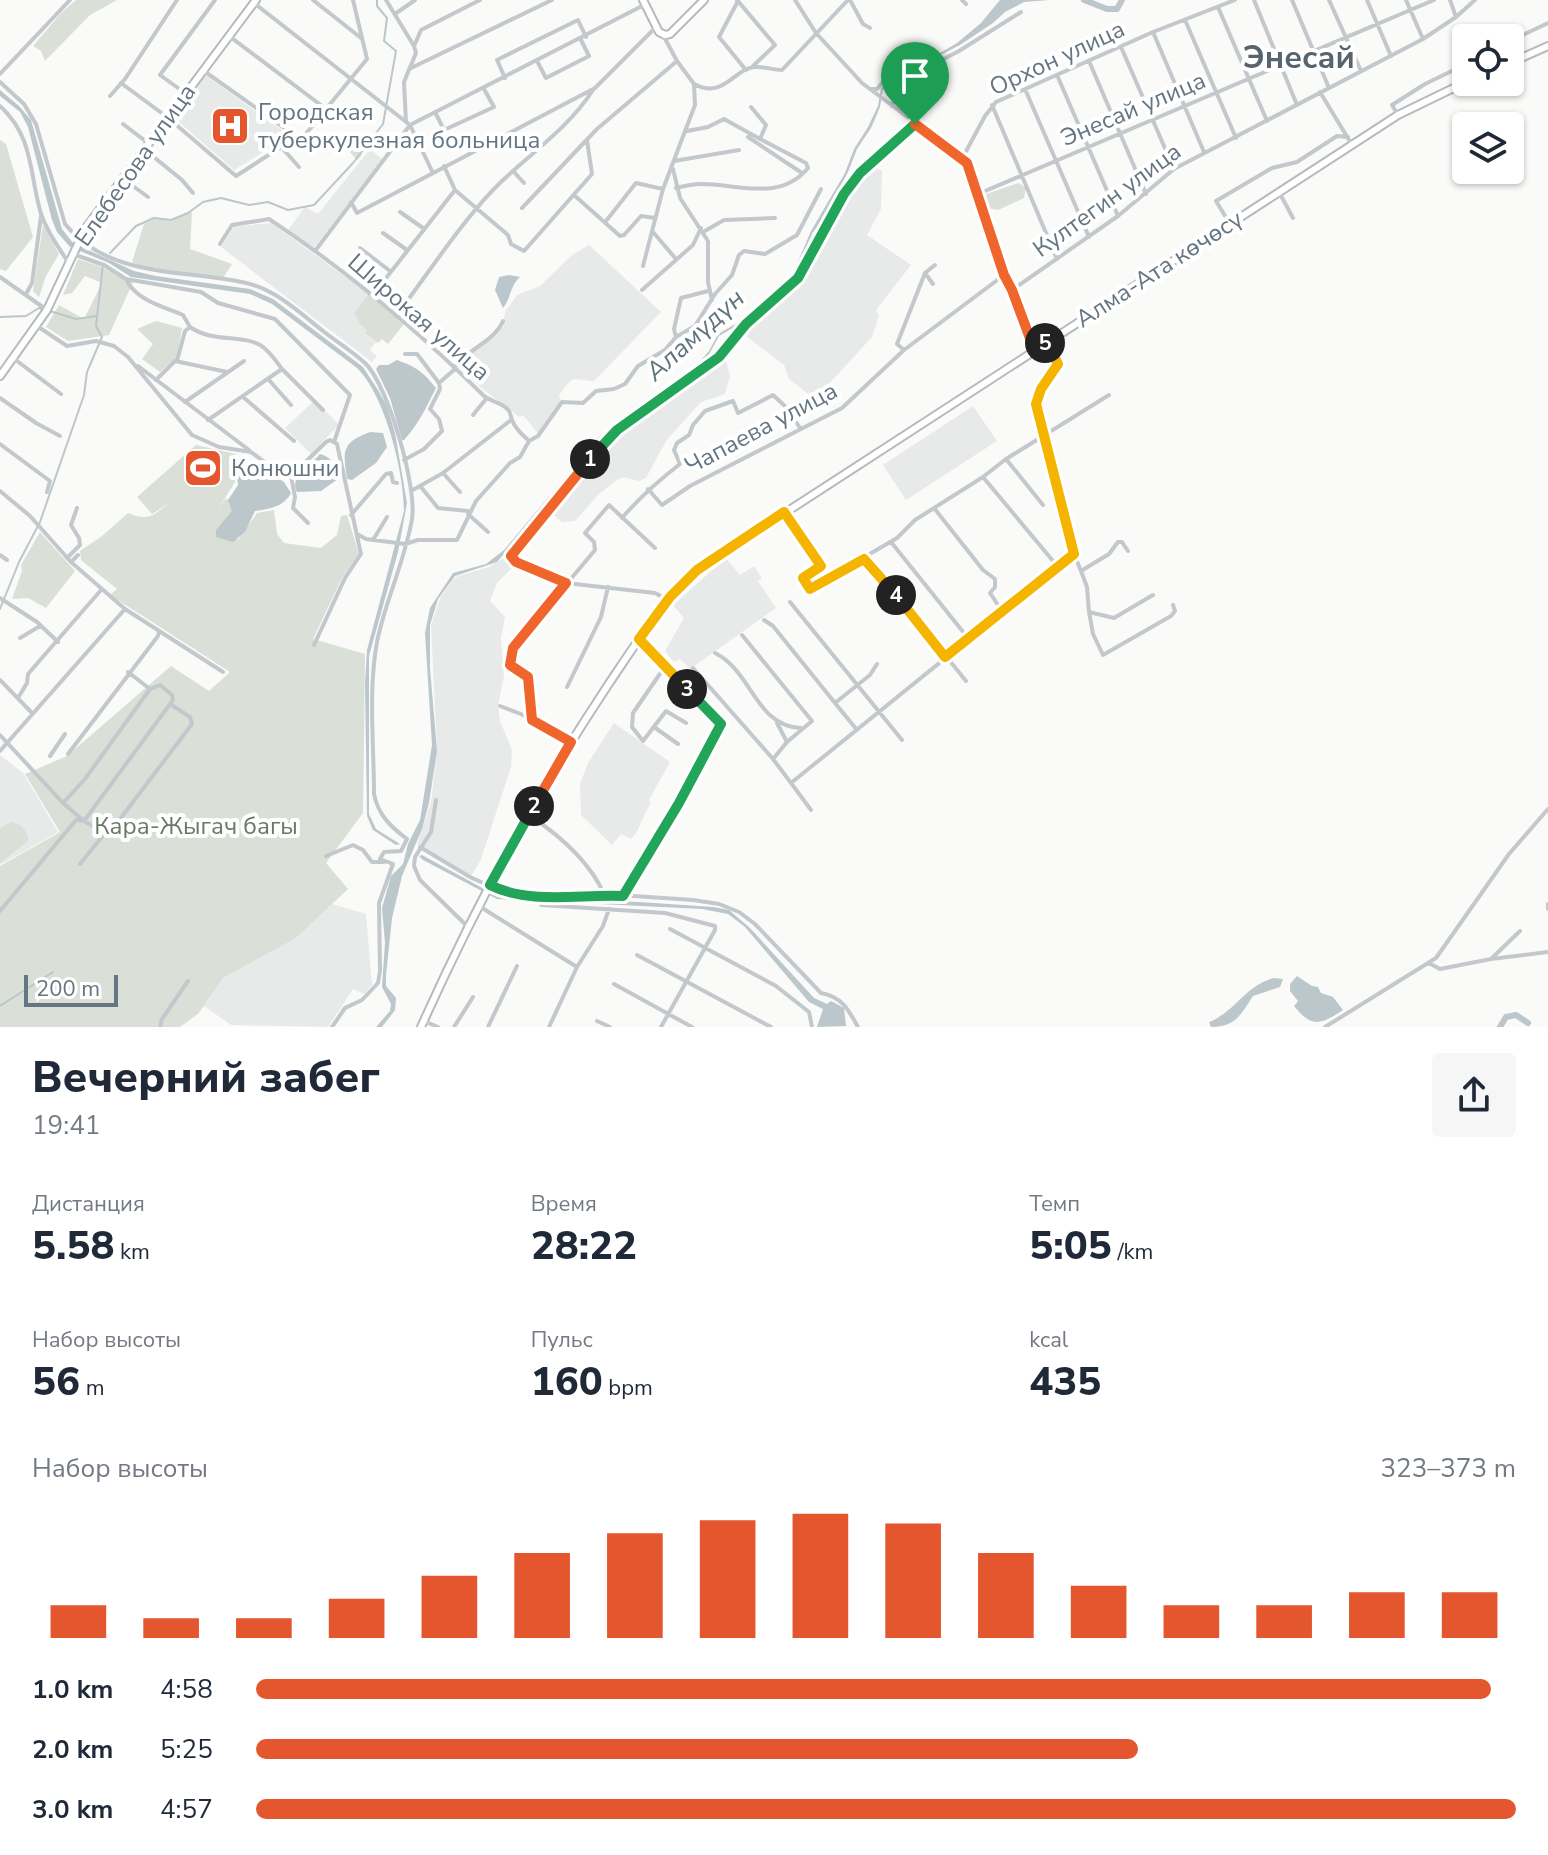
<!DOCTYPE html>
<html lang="ru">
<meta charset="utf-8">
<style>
body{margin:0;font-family:"Nunito Sans",sans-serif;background:#f6f6f7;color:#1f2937;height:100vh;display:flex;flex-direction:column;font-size:30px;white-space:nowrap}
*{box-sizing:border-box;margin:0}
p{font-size:26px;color:#747a83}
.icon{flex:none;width:44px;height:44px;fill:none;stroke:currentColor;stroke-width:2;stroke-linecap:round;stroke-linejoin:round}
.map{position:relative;height:1027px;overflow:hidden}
.details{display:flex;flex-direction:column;background:#fff;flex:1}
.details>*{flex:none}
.fabs{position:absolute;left:1452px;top:24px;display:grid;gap:16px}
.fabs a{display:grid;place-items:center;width:72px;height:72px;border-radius:8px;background:#fff;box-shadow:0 2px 6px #0004;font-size:40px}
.scale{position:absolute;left:24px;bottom:20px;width:94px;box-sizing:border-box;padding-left:8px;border:4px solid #657683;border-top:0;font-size:22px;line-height:28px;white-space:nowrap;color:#657683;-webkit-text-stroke:6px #fff;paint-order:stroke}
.pin{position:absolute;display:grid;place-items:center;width:68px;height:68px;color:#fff;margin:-82px -34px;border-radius:50% 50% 50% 0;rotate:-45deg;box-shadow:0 0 8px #0007}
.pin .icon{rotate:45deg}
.km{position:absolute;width:40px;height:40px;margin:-20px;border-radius:50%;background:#222;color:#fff;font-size:22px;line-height:40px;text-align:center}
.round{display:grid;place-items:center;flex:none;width:84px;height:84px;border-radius:8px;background:#f6f6f7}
.headline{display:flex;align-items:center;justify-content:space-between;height:136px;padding:0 32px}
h1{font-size:44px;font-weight:800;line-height:60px}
.figures{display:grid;grid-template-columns:repeat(3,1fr);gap:12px;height:136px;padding:8px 32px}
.figures div{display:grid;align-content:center}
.figures b{font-size:40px;font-weight:800}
.figures small{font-size:22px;font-weight:400}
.figures p{font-size:22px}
.chart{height:224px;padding:16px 32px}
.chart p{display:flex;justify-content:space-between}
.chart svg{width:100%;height:144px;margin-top:8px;stroke:#e4572e;stroke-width:6}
ul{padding:0 32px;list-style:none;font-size:26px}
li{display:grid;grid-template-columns:128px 96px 1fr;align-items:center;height:60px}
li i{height:20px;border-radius:10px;background:#e4572e}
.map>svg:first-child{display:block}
</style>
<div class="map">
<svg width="1548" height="1027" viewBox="0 0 1548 1027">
<rect width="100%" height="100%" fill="#fafaf8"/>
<!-- built -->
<path fill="#e8e9e9" d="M204,74L290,136L234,170L172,116Z
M370,149L382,159L314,248L288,230L305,207L318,214Z
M872,165L882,171L881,209L867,235L911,265L876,310L879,316L872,337L815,399L789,379L784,365L741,332L800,278L842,200Z
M271,223L369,294L358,315L360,324L367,330L365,333L376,342L370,350L377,356L372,362L221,247L234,227Z
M589,245L661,312L594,381L574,379L569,382L559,395L561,402L538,433L523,415L519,417L479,386L456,363L503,327L505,312L517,295L540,286L572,255Z
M721,358L726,361L730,376L725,394L701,402L666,441L646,478L639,481L623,477L613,483L599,494L575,521L562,522L549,511L577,475L619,430Z
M315,400L339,425L311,454L285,428Z
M973,406L997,441L906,500L883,465Z
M505,557L513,567L497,583L490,601L505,617L501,638L504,676L498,705L500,721L512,750L511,767L481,859L471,876L417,844L431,802L437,751L431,625L441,596L453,580L458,576L489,567Z
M726,558L740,575L754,566L762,578L758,581L776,608L690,669L680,659L674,662L665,651L684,618L673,605Z
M614,723L670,762L649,800L651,802L636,833L631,839L621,834L612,845L581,815L580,784L588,763Z
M0,755L23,773L58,832L0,865Z
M332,904L366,914L372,985L364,994L353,989L328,1027L231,1025L204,1006L223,978L296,938Z"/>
<!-- green -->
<path fill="#dadfd7" d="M76,0H117L90,15L45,61L41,51L33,46L61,13Z
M341,134H359L365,142L360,146L362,155L357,160L349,151L336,149Z
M0,140L6,144L33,237L6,271L0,269Z
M1019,183L1026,188L1024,198L998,210L987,208L984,204L986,194Z
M192,212L190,249L232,264L223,278L146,268L132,262L144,224L155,219L171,221Z
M43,225L59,254L46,276L39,297L33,291Z
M78,259L99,266L133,282L109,335L68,341L46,327L59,305L84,319L102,283L85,276L72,293L63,295Z
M369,294L405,323L388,344L382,339L378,343L365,333L367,330L360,324L354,313Z
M156,321L182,328L177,357L160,372L142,359L153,344L137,329Z
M196,445L236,454L235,482L218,509L226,498L231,503L238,540L257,513L274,510L277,534L284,543L321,548L337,535L341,516L347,515L359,554L342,578L313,639L365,654L363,813L326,863L348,889L296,938L223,978L199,1013L180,1027H0V866L60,832L25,774L67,756L171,666L209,691L230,672L110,595L117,589L81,560L80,551L102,536L128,513C149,522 153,515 171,502L152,514L137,497Z
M40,532L75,571L46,608L28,598L12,599L22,571L21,565Z
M11,822C21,823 28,831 28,841L0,863V828Z"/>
<!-- water -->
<path fill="#bbc7cb" d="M1000,0H1049L1024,2L1005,12L993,23L960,45L921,65L883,89L880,107L871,128L857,149L848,172L821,222L813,232L794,275L786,285L743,322L719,336L707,358L698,367L661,396L641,406L607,435L497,562L455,576L438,599L430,625V668L437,751L429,803L422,829L402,876L392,918L386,975V986L396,998L395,1010L382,1027H376L390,1011L391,1004L382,987L385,943L382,908L391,876L403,864L408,844L420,820L432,745L425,633L430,608L453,573L486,564L504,550L599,437L630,411L695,367L709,351L718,334L739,322L784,284L793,273L811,231L845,173L854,149L868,127L878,106L881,88L957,43L981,23Z
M0,90L19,106L31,120L62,229L73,243L134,271L156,276L250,289L273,299L363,367L378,390L387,406L395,433L407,503L398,552L369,656V814L376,829L400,844L396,845L373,830L367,816L365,684L367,650L404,511C404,472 385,395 357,368L272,304L250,294L131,277L109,263L70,247L57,232L52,220L28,127L20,112L0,96Z
M509,275L520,277C509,287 512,297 503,308L495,290L499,277Z
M397,360C418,368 422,371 436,388C427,406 418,425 404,440H402L390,398L376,369L379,365H388Z
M370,432L383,433L387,447L376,463L352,480L347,479C343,451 341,443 370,432Z
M320,454C334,458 335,466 338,479L321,491L297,492C289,476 310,466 320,454Z
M246,459L284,482L291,493C284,507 269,509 255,511L245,532L233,542L216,537V530L232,511L228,500L238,485L236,467Z
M422,855L497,896L639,902L713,907L729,910L750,928L814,998L827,1004L831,1001L844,1008L846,1026L817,1027L823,1009L809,1002L745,927L728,914L702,909L497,899L423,860L419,856Z
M1297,976L1312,986L1318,987L1321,993L1333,997L1343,1010C1319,1026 1311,1027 1294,1006L1298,1001L1290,991V984Z
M1274,978L1283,979L1280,987L1253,996C1241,1014 1236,1027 1211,1027L1209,1022C1237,1011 1243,987 1274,978Z"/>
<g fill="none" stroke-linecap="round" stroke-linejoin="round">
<!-- stream -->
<path stroke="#bbc7cb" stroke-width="2" d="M110,253L136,226L154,218L171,220L188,213L203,202L221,198L249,205L268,202L288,210L314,205L353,163L383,124L396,51L384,41L387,18L377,6V0
M50,311L76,319L97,316
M0,317L26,316L39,308L44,310
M0,609L19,562L40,522L84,395L87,372L102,337L96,326L103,264
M0,1006L53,972"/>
<!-- river -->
<path stroke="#bbc7cb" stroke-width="6" d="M1084,0L1107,9H1117L1122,0
M614,428L660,395
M1500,1027L1506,1017L1516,1015L1528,1023"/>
<!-- major casing -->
<g stroke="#b5babe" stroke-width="10">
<path id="major" d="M643,0L659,32L665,35L670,34L704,0
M1510,63L1548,46
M0,376L47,310L85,229L256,0
M421,1027C474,909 536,793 608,685C635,645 661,603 697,570L1398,115L1466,82"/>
</g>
<!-- minor -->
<path stroke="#c3c8cc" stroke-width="4" d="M313,0L361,38
M386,0L414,46L416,53L404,82L406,122
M737,0L775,45L753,66
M795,0L816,33L862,83L965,160L1004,275L1012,290L1036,349
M850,0L863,24L870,28
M962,0L966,4
M1254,0L1297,105
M1292,0L1329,88
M1329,0L1361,71
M1367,0L1391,56
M1406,0L1423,39
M1450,0L1456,17
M738,1L719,37L746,70
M254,3L410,125L432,171
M1218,7L1267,121
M395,14L415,0
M1185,20L1236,138
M1153,32L1204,152
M1510,41L1548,23
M415,44L421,30L480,0
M1121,47L1174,169
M537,61L546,78L589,56L581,40
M1089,61L1146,194
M409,69L552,0
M204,71L297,137
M0,74L70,0
M1057,75L1118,216
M505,78L497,60L578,20L586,37
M0,82L24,104L36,124L65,224C109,279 185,269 246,283C275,289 300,313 323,331C337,342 353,352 366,364C389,388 417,487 412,519C405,561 385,601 377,642C368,691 374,744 374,794C378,815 391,827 407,839L401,851L384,852L380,859L393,864L379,903L380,971L378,983L362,1000L345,1008L332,1027
M121,83L167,117L236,176C251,167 292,138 305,135L326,109L229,36
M694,84C724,100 734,68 755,67C763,66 773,70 782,70L848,0
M872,89H877L893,69C907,66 917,57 931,53
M1025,89L1089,237
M1320,92L1352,145
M185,93L160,75L215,0
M110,96L125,79L177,0
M992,105L1057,259
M0,106C34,137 29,173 41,214C47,231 59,249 69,263
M892,106L900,86L919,72L959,51L1021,12
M326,109L367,59L353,0
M435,112L444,130L494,107L484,89
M1398,115L1392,105L1425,84L1466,64
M123,124L148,143
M687,131L708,127L724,119L760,139
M748,137L802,173
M144,149L182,180L193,193
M283,149L299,167
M963,157L985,116L996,102L1153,32L1235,0
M674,161L739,150
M444,166L455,190L508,235L511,244L524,251L592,174L587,140
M673,169L680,198L708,241V282L712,300
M514,172L524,183
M122,178L148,197
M676,188C684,186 693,184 701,184C739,184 780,202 808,168L806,163L760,139L766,125L751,107
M1279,192L1293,218
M978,194L1434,0
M574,195L620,236L624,235L641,216L655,218
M351,202L357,213L595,88L655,28
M522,208L597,129L677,61
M400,212L423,228
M606,221L636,183L663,189
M1230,224L1216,201L1272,168L1297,162L1337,136L1348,137
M653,232L676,259
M703,232L724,220L775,218
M383,233L407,250
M220,244L232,225L269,219C346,270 418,331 483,395C490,402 503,402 509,411C511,414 511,419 513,422C516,430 523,435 529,441
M360,248L390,271
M315,251L410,125L644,5
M73,254L104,265L126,279L201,292L218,303L275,319L350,395L334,442
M643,266L663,189L695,105L694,84L677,61L663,35
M925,273L933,284
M0,277L47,310
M126,279C135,300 164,307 183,315L190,327L185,331L177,361
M642,290L693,245L701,228
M1012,290L1118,216L1174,169L1423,39L1456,17L1475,0
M26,294L32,283L41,216
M372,296L455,190
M396,316C428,274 465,216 502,181C534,151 569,127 593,90
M37,326L67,346L96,341L114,346L128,357L192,435L219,447L251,452L285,477L291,476
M190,327C213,343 240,334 260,345C269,350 276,361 282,369L208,420
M676,337L674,329L681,298L708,291
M1047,342L1058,364L1041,389L1036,404L1074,554L1081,571
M904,350L897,344L925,273L935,265
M405,354H417L439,383
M13,358L61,394
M138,366L249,450
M454,368C467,349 494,342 503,321
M282,369L323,410
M156,380L175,361L227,372
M269,380L291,405
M243,397L294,441
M0,398L36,423L60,436
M185,402L244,361
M473,415L486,399
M0,444L50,481L47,492
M1006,459L983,477L1058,567
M404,460L424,449L442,431L439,419L430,409L440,389L439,383L455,369
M443,473L460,492
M291,476L326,442L330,440L337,444L361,554L345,578L314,645
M291,476L295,497L293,508L308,523
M421,487L438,508L468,511
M648,489L662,505L690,486L842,408L904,350L1004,275
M0,491L30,516L71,562L78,555
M411,491L443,473L511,420
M1043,505L1006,459L1109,395
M934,508L983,570L995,579V587L990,593L1002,611
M468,514L488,532
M785,514L821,566L803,578L810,589L897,538L915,520L983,477
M351,515L386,474L391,473L393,482L397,483
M622,518C640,497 658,481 680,464L674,450L677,443L689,435L693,425L705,411L733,401L738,413L773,395L787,408L800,428
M357,534L366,539L405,544L418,540H457L476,501L510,463L520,457L529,441L538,436L562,402L583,403L596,391L614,389L625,384L638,366L665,350L676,337L695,326L715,294L732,275L739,255L744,251L765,254L797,235L821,189
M373,540L387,517
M891,542L968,638
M0,555L7,560
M67,558L80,545L79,538L71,525L77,508
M864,559L876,569L966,681
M71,562L125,609L223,672
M1153,595L1114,618L1089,612L1093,634L1103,655L1171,616L1175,611L1173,605
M0,598L37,622L58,642
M668,600L655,593L566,583L516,562L512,553L579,471L617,430L719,357L746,324L798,278L844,194L860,173L915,124
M790,602L902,740
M1089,612L1087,587L1081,571L1109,554L1118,542H1122L1128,551
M764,620L773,626L835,703
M20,638L40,626
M715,653C752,671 756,727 801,728
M666,665L633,713L632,727L643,741L666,711L686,723
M693,668L773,759L787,742L812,721L742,635
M0,680L32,713
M567,687L601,617L608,587
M18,698L27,683L28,674L101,590
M500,706L521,714L571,742
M532,720L528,677L510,665L513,648L595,550L594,542L585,533L609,505L655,548
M777,723L787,742
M654,727L678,744
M857,730L835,703L870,675L877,664
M0,735L63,803L85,779L150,689L128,672
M0,751L125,609
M68,754L158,636L159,631
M50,756L65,734
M773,759L791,783
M436,800L431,832L415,857L414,866L420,880L468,927
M63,803L84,821L173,700L172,695L160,685L150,689
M811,810L791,783L1074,554
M529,815C559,835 589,860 604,894
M420,847L470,877L505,893L579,897L604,894L693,900L719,904L739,912L755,924L821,993C842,997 848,1009 858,1027
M326,856L353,845L363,850L372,862H384
M80,864L105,833L111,831L192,724L190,717L170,704
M623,896L679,803L721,724L639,639
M1548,904V909
M541,905L665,913L715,926V930L661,1027
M479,906L577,967
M0,911L76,820L84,821L105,833
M670,929L776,986L809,1012L812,1027
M637,955L771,1027
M1491,959L1548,952
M1429,963L1440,969L1491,959L1520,931
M614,984L692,1027
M424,1021L438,1027
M597,1021L610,1027
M160,1027L162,1019L188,981
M454,1027L473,997
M488,1027L517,966
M549,1027L577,967L603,926L609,909
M1325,1027L1436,958L1509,854L1548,809"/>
<!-- major -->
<use href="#major" stroke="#fff" stroke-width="6"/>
</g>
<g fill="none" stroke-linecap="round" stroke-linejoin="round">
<!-- split-1 casing -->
<g stroke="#fff" stroke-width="16">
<path id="split-1" d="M590,459L617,430L719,357L746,324L798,278L844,194L860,173L915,124"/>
</g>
<!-- split-2 casing -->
<g stroke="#fff" stroke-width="16">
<path id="split-2" d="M534,806L571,742L532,720L528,677L510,665L513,648L566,583L516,562L511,556L590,459"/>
</g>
<!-- split-3 casing -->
<g stroke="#fff" stroke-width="16">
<path id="split-3" d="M534,806L490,885C530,905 579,894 623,896L679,803L721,724L687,689"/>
</g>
<!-- split-4 casing -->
<g stroke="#fff" stroke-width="16">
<path id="split-4" d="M687,689L639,639L670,597L697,570L784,512L821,566L803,578L810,589L864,559L896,595"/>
</g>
<!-- split-5 casing -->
<g stroke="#fff" stroke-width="16">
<path id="split-5" d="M896,595L945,657L1074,554L1036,404L1041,389L1058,364L1047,342L1045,343"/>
</g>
<!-- split-6 casing -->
<g stroke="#fff" stroke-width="16">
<path id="split-6" d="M915,124L967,163L1004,275L1012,290L1031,341L1036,349L1045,343"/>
</g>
<!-- split-1 -->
<use href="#split-1" stroke="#22a559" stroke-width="10"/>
<!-- split-2 -->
<use href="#split-2" stroke="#f0652b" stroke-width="10"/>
<!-- split-3 -->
<use href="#split-3" stroke="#22a559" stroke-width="10"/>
<!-- split-4 -->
<use href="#split-4" stroke="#f5b400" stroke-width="10"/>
<!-- split-5 -->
<use href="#split-5" stroke="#f5b400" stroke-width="10"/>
<!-- split-6 -->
<use href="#split-6" stroke="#f0652b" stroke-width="10"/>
</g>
<!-- icons -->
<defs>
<g id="hospital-square" transform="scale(2)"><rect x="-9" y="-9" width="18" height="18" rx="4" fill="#e4572e" stroke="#fff"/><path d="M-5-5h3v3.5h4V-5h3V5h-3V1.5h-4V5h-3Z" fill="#fff"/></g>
<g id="stadium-square" transform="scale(2)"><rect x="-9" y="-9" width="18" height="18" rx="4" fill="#e4572e" stroke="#fff"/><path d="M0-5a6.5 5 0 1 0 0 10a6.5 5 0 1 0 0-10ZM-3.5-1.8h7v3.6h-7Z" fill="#fff"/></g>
</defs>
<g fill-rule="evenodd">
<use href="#hospital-square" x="230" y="126"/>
<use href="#stadium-square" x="203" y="468"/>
</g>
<g text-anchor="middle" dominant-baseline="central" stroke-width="8" stroke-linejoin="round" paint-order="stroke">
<!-- street labels -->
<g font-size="24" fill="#657683" stroke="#fff">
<text transform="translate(1057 58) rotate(-25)">Орхон улица</text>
<text transform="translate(1133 109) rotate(-23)">Энесай улица</text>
<text transform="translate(135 165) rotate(-55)">Елебесова улица</text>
<text transform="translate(1107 200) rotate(-36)">Култегин улица</text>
<text transform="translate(1159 269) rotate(-33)">Алма-Ата көчөсү</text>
<text transform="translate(419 317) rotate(41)">Широкая улица</text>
<text transform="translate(761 428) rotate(-28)">Чапаева улица</text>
</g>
<!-- poi labels -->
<g font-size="24" fill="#657683" stroke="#fff" text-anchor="start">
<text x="258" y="112">Городская<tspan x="258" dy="28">туберкулезная больница</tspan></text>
<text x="231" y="468">Конюшни</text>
</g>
<!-- park labels -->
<g font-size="24" fill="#687a64" stroke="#fff">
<text x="196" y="826">Кара-Жыгач багы</text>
</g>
<!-- water labels -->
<g font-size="26" font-style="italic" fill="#60757c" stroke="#fff">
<text transform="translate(695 335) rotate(-42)">Аламүдүн</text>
</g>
<!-- district labels -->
<g font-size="32" font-weight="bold" fill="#57646e" stroke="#fff">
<text x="1299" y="57">Энесай</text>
</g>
</g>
</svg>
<div class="fabs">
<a><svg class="icon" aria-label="locate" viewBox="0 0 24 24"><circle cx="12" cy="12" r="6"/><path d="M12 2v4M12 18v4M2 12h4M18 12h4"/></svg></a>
<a><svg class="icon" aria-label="layers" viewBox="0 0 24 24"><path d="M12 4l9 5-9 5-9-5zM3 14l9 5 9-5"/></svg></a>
</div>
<div class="scale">200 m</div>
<div class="pin" style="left:915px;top:124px;background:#1e9e55"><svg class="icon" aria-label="arrive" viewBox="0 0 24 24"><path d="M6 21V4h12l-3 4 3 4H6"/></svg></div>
<b class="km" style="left:590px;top:459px">1</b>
<b class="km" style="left:534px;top:806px">2</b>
<b class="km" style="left:687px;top:689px">3</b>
<b class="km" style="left:896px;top:595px">4</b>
<b class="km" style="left:1045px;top:343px">5</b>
</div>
<section class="details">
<div class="headline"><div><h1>Вечерний забег</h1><p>19:41</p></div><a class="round"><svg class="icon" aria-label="share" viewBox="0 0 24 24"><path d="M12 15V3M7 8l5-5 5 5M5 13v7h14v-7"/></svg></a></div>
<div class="figures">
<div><p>Дистанция</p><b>5.58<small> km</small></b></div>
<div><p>Время</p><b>28:22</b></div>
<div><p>Темп</p><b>5:05<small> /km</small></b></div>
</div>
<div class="figures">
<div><p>Набор высоты</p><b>56<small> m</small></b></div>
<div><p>Пульс</p><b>160<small> bpm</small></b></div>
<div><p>kcal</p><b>435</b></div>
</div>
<div class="chart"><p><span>Набор высоты</span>323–373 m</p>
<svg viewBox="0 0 160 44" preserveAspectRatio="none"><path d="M5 44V34M15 44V38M25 44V38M35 44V32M45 44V25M55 44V18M65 44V12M75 44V8M85 44V6M95 44V9M105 44V18M115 44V28M125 44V34M135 44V34M145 44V30M155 44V30"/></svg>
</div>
<ul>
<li><b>1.0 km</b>4:58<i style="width:98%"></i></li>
<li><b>2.0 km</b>5:25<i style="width:70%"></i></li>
<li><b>3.0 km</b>4:57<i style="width:100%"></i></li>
</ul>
</section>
